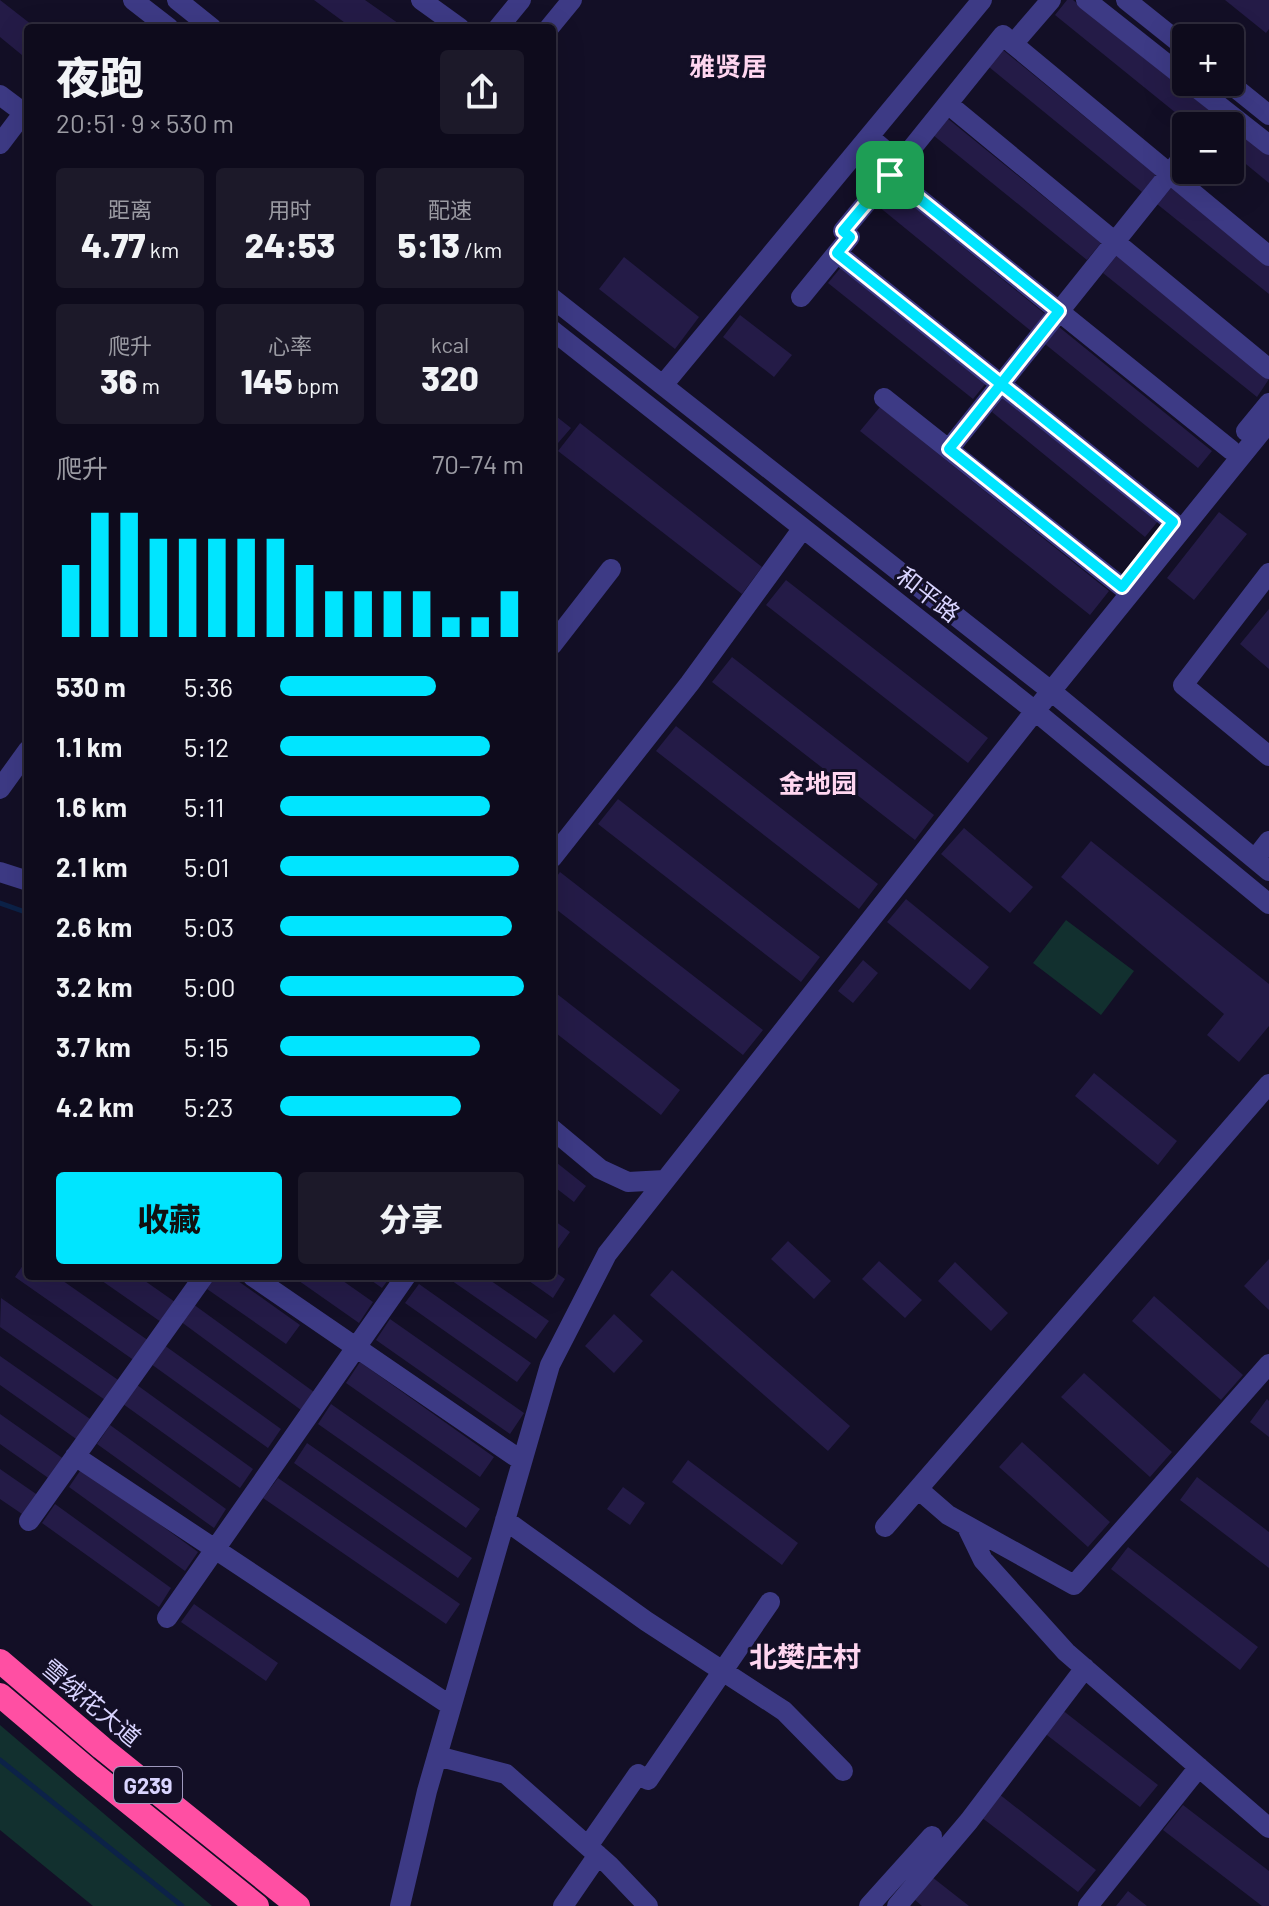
<!DOCTYPE html>
<html lang="zh">
<meta charset="utf-8">
<style>
body{margin:0;font-family:Barlow,"Noto Sans SC",sans-serif;background:#1c1929;color:#f1f3f6;height:100vh;display:flex;flex-direction:column;font-size:30px;white-space:nowrap}
*{box-sizing:border-box;margin:0}
p{font-size:26px;color:#9b9ba3}
.icon{flex:none;width:44px;height:44px;fill:none;stroke:currentColor;stroke-width:2;stroke-linecap:round;stroke-linejoin:round}
.map{position:relative;flex:1;overflow:hidden}
.sheet{position:absolute;left:24px;top:24px;width:532px;height:1256px;display:flex;flex-direction:column;background:#0e0b1c;border-radius:8px;box-shadow:0 8px 32px #0002,0 0 0 2px #2e2b3b}
.sheet>*{flex:none}
.buttons{position:absolute;left:1172px;top:24px;display:grid;gap:16px}
.buttons a{display:grid;place-items:center;width:72px;height:72px;border-radius:8px;background:#0e0b1c;box-shadow:0 8px 32px #0002,0 0 0 2px #2e2b3b;font-size:40px}
.pin{position:absolute;display:grid;place-items:center;width:68px;height:68px;color:#fff;margin:-34px;border-radius:16px;box-shadow:0 4px 12px #0006}
.round{display:grid;place-items:center;flex:none;width:84px;height:84px;border-radius:8px;background:#1c1929}
.summary{display:flex;align-items:center;justify-content:space-between;height:136px;padding:0 32px}
h1{font-size:44px;font-weight:800;line-height:60px}
.figures{display:grid;grid-template-columns:repeat(3,1fr);gap:12px;height:136px;padding:8px 32px}
.figures div{display:grid;align-content:center;border-radius:8px;background:#1c1929;text-align:center}
.figures b{font-size:34px;font-weight:800}
.figures small{font-size:22px;font-weight:400}
.figures p{font-size:22px}
.chart{height:224px;padding:16px 32px}
.chart p{display:flex;justify-content:space-between}
.chart svg{width:100%;height:144px;margin-top:8px;stroke:#00e5ff;stroke-width:6}
.action{display:flex;gap:16px;margin-top:auto;padding:16px 32px}
.action a{flex:1;height:92px;border-radius:8px;background:#00e5ff;color:#111;font-size:32px;font-weight:800;line-height:92px;text-align:center}
.action a+a{background:#1c1929;color:#f1f3f6}
ul{padding:0 32px;list-style:none;font-size:26px}
li{display:grid;grid-template-columns:128px 96px 1fr;align-items:center;height:60px}
li i{height:20px;border-radius:10px;background:#00e5ff}
.map>svg:first-child{display:block}
</style>
<div class="map">
<svg width="1269" height="1906" viewBox="0 0 1269 1906">
<rect width="100%" height="100%" fill="#130f26"/>
<!-- green -->
<path fill="#12302f" d="M1066,920L1134,971L1101,1015L1033,963Z
M0,1725L212,1906H93L0,1830Z"/>
<g fill="none" stroke-linecap="round" stroke-linejoin="round">
<!-- stream -->
<path stroke="#0c2248" stroke-width="5" d="M0,903L28,913
M0,1760L182,1906"/>
</g>
<!-- building -->
<path fill="#241b47" d="M0,0L36,28H28V60L0,37Z
M314,0H365L405,28H352Z
M1067,0H1073L1210,111L1199,126H1192L1055,15Z
M1225,0H1269V29L1266,33Z
M1003,50L1156,175L1142,192L989,67Z
M947,118L1101,243L1087,260L933,135Z
M1228,122L1269,155V183L1230,151V126H1224Z
M1171,186L1269,266V294L1157,204Z
M892,189L1045,314L1031,331L878,206Z
M1117,255L1269,379L1257,397L1103,273Z
M624,257L699,317L675,349L599,289Z
M842,266L987,382L973,399L828,283Z
M740,315L792,355L774,377L723,337Z
M1059,327L1212,451L1198,468L1045,344Z
M1005,395L1159,520L1145,537L992,412Z
M880,407L1109,591L1090,615L860,431Z
M552,413L571,428L552,450Z
M580,423L762,567L742,594L558,451Z
M1219,512L1247,534L1194,600L1167,578Z
M786,580L988,738L968,763L766,605Z
M1269,609V669L1240,644Z
M732,657L934,815L915,840L712,682Z
M676,726L878,884L859,909L656,751Z
M618,799L820,957L801,982L598,824Z
M964,828L1033,887L1010,913L941,854Z
M1091,841L1269,984V1026L1239,1062L1207,1035L1224,1014L1061,877Z
M560,872L763,1030L743,1055L552,906V883Z
M906,899L989,967L970,990L887,922Z
M863,960L878,973L853,1003L838,991Z
M552,990L680,1090L661,1115L552,1030Z
M1094,1073L1177,1141L1158,1165L1075,1096Z
M552,1159L586,1186L574,1202L552,1185Z
M552,1219L570,1232L557,1250L552,1246Z
M788,1241L831,1281L814,1299L771,1259Z
M28,1258V1276H56L149,1341L135,1361L15,1277Z
M1269,1259V1310L1244,1286Z
M879,1261L922,1300L905,1318L862,1279Z
M955,1262L1008,1313L991,1331L938,1281Z
M552,1270L565,1279L553,1298L522,1276H552Z
M672,1270L850,1426L828,1451L650,1295Z
M95,1276H138L175,1302L161,1322Z
M216,1276H231L300,1325L286,1344L207,1289Z
M292,1276H336L373,1302L359,1323Z
M365,1276H391L382,1288Z
M445,1276H484L549,1321L536,1339Z
M419,1284L531,1363L517,1382L405,1303Z
M1154,1296L1243,1375L1221,1400L1132,1321Z
M1,1298L121,1382L108,1402L0,1327Z
M193,1304L314,1392L301,1410L180,1321Z
M614,1314L643,1341L614,1373L585,1346Z
M390,1319L524,1413L510,1434L376,1340Z
M164,1345L281,1429L268,1448L151,1364Z
M0,1356L93,1421L79,1441L0,1385Z
M360,1362L494,1457L480,1477L346,1383Z
M1084,1373L1172,1452L1150,1477L1061,1397Z
M137,1385L253,1469L240,1488L123,1404Z
M1267,1399L1269,1401V1437L1250,1422Z
M331,1404L480,1509L466,1528L318,1424Z
M0,1414L68,1462L54,1482L0,1444Z
M110,1425L226,1509L214,1528L97,1444Z
M1022,1442L1110,1522L1088,1547L999,1467Z
M307,1443L472,1558L458,1578L294,1463Z
M688,1460L798,1543L782,1565L672,1482Z
M82,1468L198,1552L185,1571L69,1487Z
M0,1469L39,1496L25,1516L0,1499Z
M1197,1477L1269,1532V1568L1180,1500Z
M278,1478L460,1604L446,1624L263,1498Z
M623,1487L645,1503L630,1525L607,1509Z
M55,1504L171,1588L159,1607L42,1523Z
M1128,1547L1258,1647L1240,1670L1111,1569Z
M194,1604L278,1663L266,1681L181,1622Z
M1061,1709L1158,1785L1140,1807L1043,1732Z
M999,1794L1096,1870L1078,1892L981,1817Z
M1183,1805L1269,1871V1906H1262L1163,1830Z
M932,1877L969,1906H922L915,1900Z
M1128,1891L1147,1906H1116Z"/>
<g fill="none" stroke-linecap="round" stroke-linejoin="round">
<!-- minor -->
<path stroke="#3d3a85" stroke-width="20" d="M133,0L169,28
M177,0L212,28
M421,0L460,28
M1086,0L1186,79
M1126,0L1186,48
M498,28L521,0
M549,28L572,0
M1013,44L1269,256
M1189,82L1269,145
M1228,82L1269,115
M0,95L24,113
M948,104L1269,369
M1208,126L1222,108
M869,137L900,163L1003,35L1013,44L1051,0
M0,144L28,107
M890,175L1231,450
M837,253L1173,522
M801,297L850,237L843,231L897,166
M552,298L1051,691L1269,871
M552,330L1035,711L1269,904
M663,385L982,0
M884,398L1122,587
M1246,431L1269,403
M949,449L1186,153
M1269,573L1183,685L1269,756
M552,645L611,569
M0,789L28,750
M552,858L690,683L803,528
M1255,859L1269,841
M0,872L28,881
M552,1129L600,1169L628,1182L665,1180
M252,1276L522,1461
M75,1456L451,1706
M918,1489L948,1515L1074,1585L1269,1364
M505,1520L646,1621L784,1711L843,1771
M29,1521L204,1276
M966,1525L983,1560L1066,1652L1269,1828
M885,1527L1269,1084
M167,1618L406,1276
M437,1756L506,1774L609,1865L648,1906
M588,1846L638,1774L648,1780L770,1602
M400,1906L427,1791L550,1365L607,1254L1035,711L1269,422
M563,1906L598,1855
M869,1906L932,1836
M897,1906L969,1821L1085,1668
M1088,1906L1199,1767"/>
<!-- highway -->
<path stroke="#ff4fa3" stroke-width="24" d="M0,1661L102,1748L298,1906
M0,1695L86,1768L257,1906"/>
</g>
<g fill="none" stroke-linecap="round" stroke-linejoin="round">
<!-- route casing -->
<g stroke="#fff" stroke-width="16">
<path id="route" d="M890,175L1059,311L1001,384L1173,522L1122,587L949,449L1001,384L837,253L850,237L843,231L890,175"/>
</g>
<!-- route -->
<use href="#route" stroke="#00e5ff" stroke-width="10"/>
</g>
<g text-anchor="middle" dominant-baseline="central" stroke-width="6" stroke-linejoin="round" paint-order="stroke">
<!-- shield labels -->
<rect fill="#130f26" stroke="#9e99be" stroke-width="2" x="114" y="1767" width="68" height="36" rx="6"/>
<g font-size="22" font-weight="bold" fill="#d9d4ff">
<text x="148" y="1785">G239</text>
</g>
<!-- street labels -->
<g font-size="24" fill="#d9d4ff" stroke="#130f26">
<text transform="translate(929 594) rotate(38)">和平路</text>
<text transform="translate(92 1702) rotate(40)">雪绒花大道</text>
</g>
<!-- neighbourhood labels -->
<g font-size="26" font-weight="bold" fill="#ffd6f0" stroke="#130f26">
<text x="728" y="65">雅贤居</text>
<text x="818" y="782">金地园</text>
</g>
<!-- quarter labels -->
<g font-size="28" font-weight="bold" fill="#ffd6f0" stroke="#130f26">
<text x="805" y="1656">北樊庄村</text>
</g>
</g>
</svg>
<div class="buttons">
<a>+</a>
<a>−</a>
</div>
<div class="pin" style="left:890px;top:175px;background:#1e9e55"><svg class="icon" aria-label="arrive" viewBox="0 0 24 24"><path d="M6 21V4h12l-3 4 3 4H6"/></svg></div>
<section class="sheet">
<div class="summary"><div><h1>夜跑</h1><p>20:51 · 9 × 530 m</p></div><a class="round"><svg class="icon" aria-label="share" viewBox="0 0 24 24"><path d="M12 15V3M7 8l5-5 5 5M5 13v7h14v-7"/></svg></a></div>
<div class="figures">
<div><p>距离</p><b>4.77<small> km</small></b></div>
<div><p>用时</p><b>24:53</b></div>
<div><p>配速</p><b>5:13<small> /km</small></b></div>
</div>
<div class="figures">
<div><p>爬升</p><b>36<small> m</small></b></div>
<div><p>心率</p><b>145<small> bpm</small></b></div>
<div><p>kcal</p><b>320</b></div>
</div>
<div class="chart"><p><span>爬升</span>70–74 m</p>
<svg viewBox="0 0 160 44" preserveAspectRatio="none"><path d="M5 44V22M15 44V6M25 44V6M35 44V14M45 44V14M55 44V14M65 44V14M75 44V14M85 44V22M95 44V30M105 44V30M115 44V30M125 44V30M135 44V38M145 44V38M155 44V30"/></svg>
</div>
<ul>
<li><b>530 m</b>5:36<i style="width:64%"></i></li>
<li><b>1.1 km</b>5:12<i style="width:86%"></i></li>
<li><b>1.6 km</b>5:11<i style="width:86%"></i></li>
<li><b>2.1 km</b>5:01<i style="width:98%"></i></li>
<li><b>2.6 km</b>5:03<i style="width:95%"></i></li>
<li><b>3.2 km</b>5:00<i style="width:100%"></i></li>
<li><b>3.7 km</b>5:15<i style="width:82%"></i></li>
<li><b>4.2 km</b>5:23<i style="width:74%"></i></li>
</ul>
<div class="action"><a>收藏</a><a>分享</a></div>
</section>
</div>
